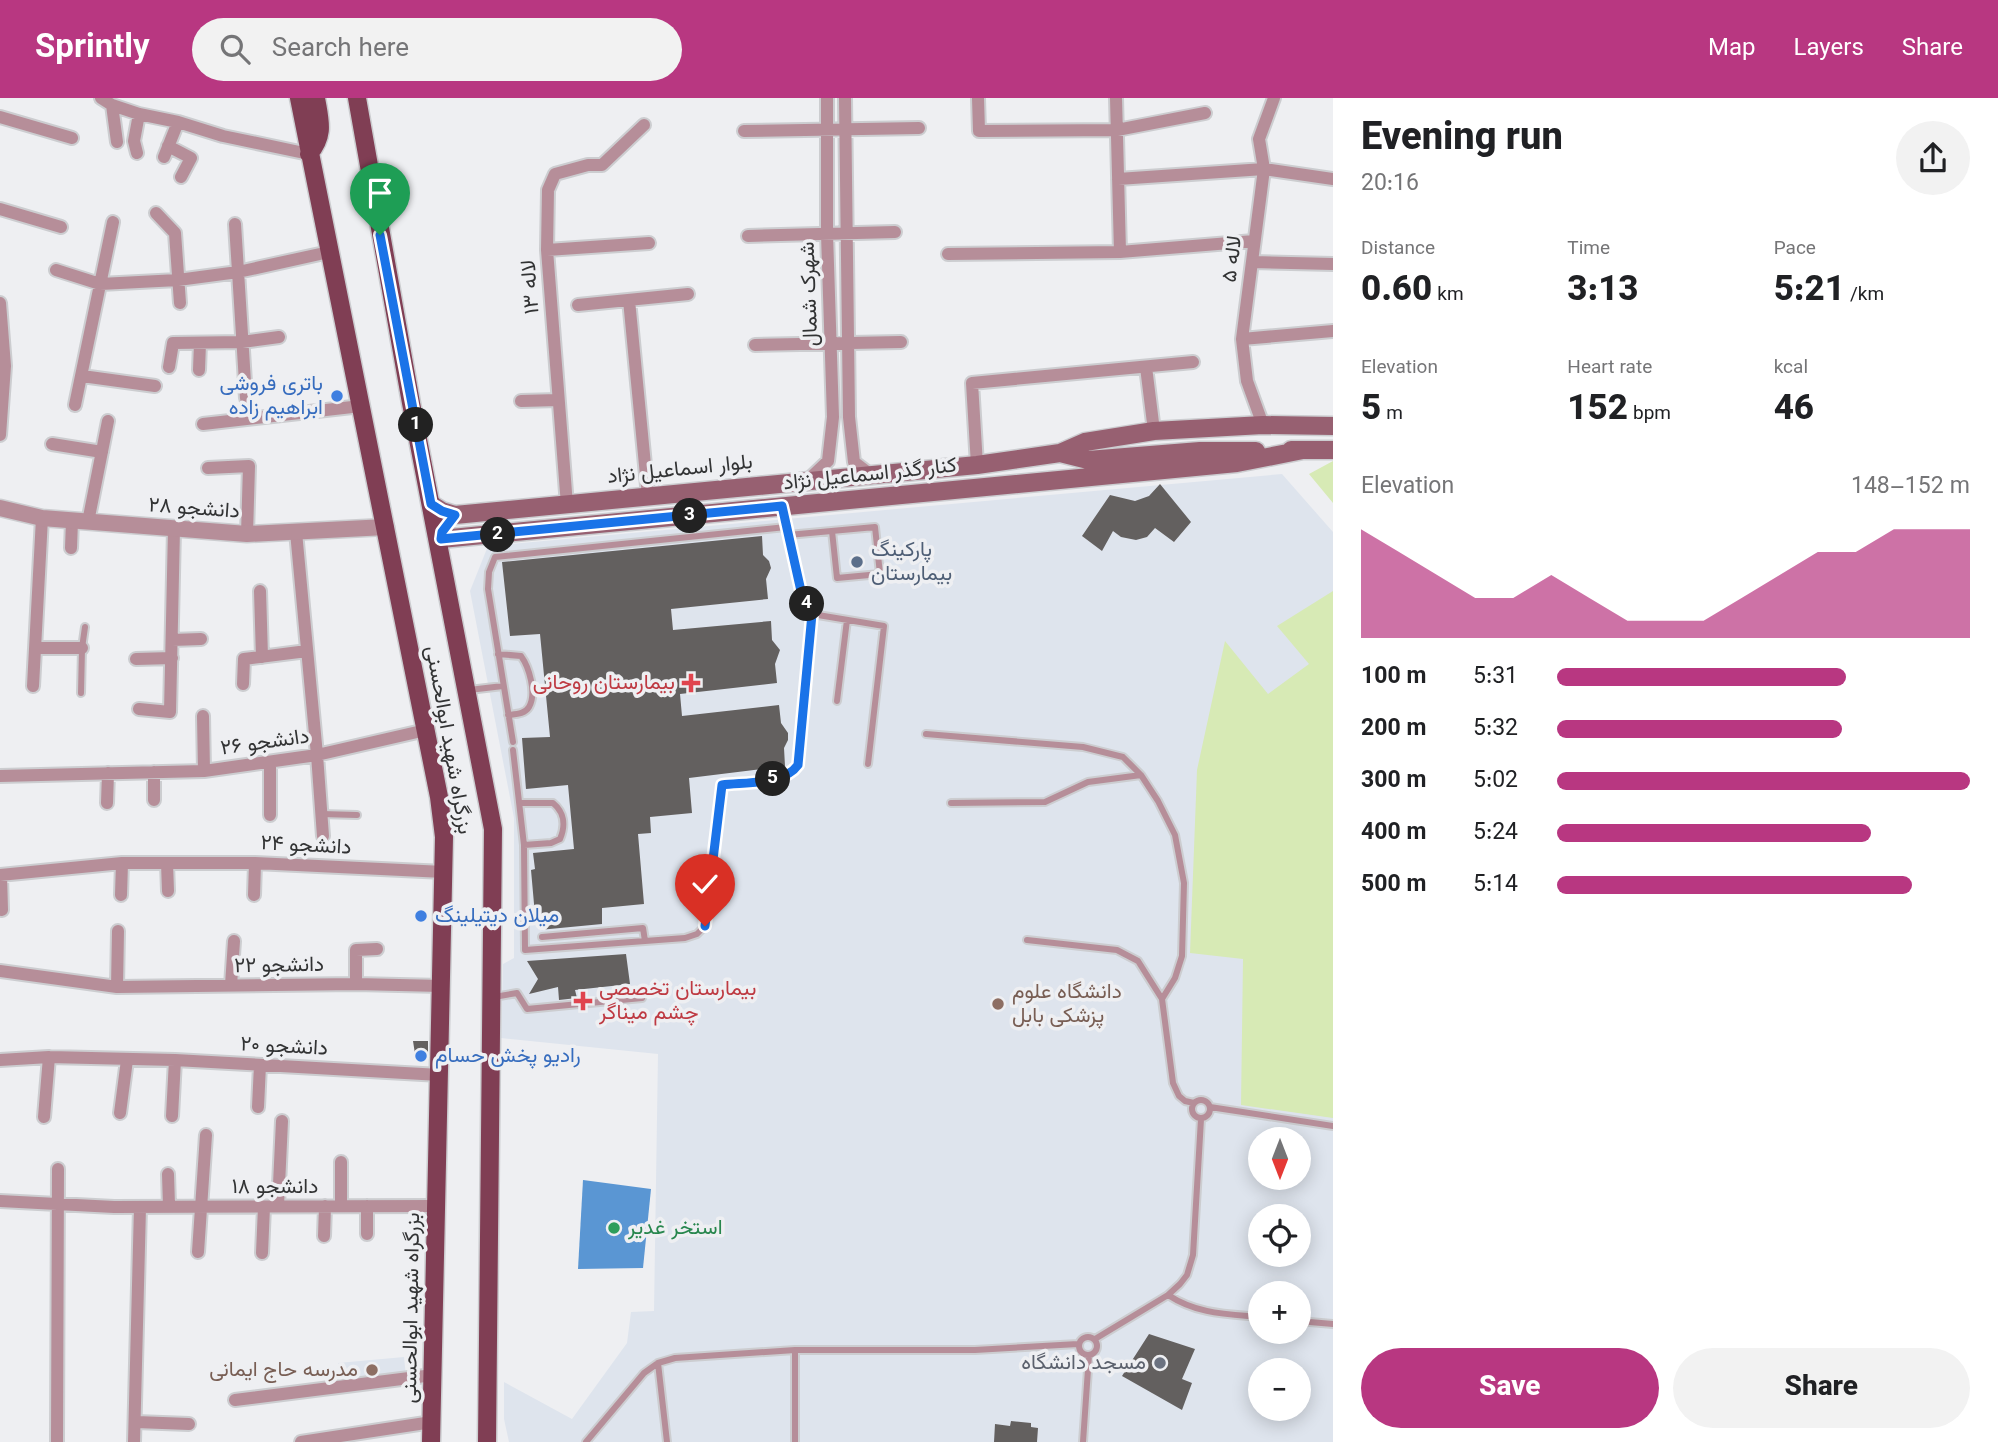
<!DOCTYPE html>
<meta charset="utf-8">
<style>
body{margin:0;font-family:Georgia,Vazirmatn,serif;background:#f2f2f2;color:#202124;height:100vh;display:flex;flex-direction:column;font-size:26px;white-space:nowrap}
*{box-sizing:border-box;margin:0}
p{font-size:23px;color:#757577}
.icon{flex:none;width:38px;height:38px;fill:none;stroke:currentColor;stroke-width:2;stroke-linecap:round;stroke-linejoin:round}
.map{position:relative;flex:1;overflow:hidden}
.side{display:flex;flex-direction:column;background:#fff;width:665px}
.side>*{flex:none}
.needle{width:46px;rotate:180deg}
.buttons{position:absolute;left:1248px;top:1029px;display:grid;gap:14px}
.buttons a{display:grid;place-items:center;width:63px;height:63px;border-radius:50%;background:#fff;box-shadow:0 4px 18px #0003;font-size:35px}
.pin{position:absolute;display:grid;place-items:center;width:60px;height:60px;color:#fff;margin:-72px -30px;border-radius:50% 50% 50% 0;rotate:-45deg;box-shadow:0 0 7px #0007}
.pin .icon{rotate:45deg}
.km{position:absolute;width:35px;height:35px;margin:-18px;border-radius:50%;background:#222;color:#fff;font-size:19px;line-height:35px;text-align:center}
.round{display:grid;place-items:center;flex:none;width:74px;height:74px;border-radius:37px;background:#f2f2f2}
.overview{display:flex;align-items:center;justify-content:space-between;height:119px;padding:0 28px}
h1{font-size:38px;font-weight:800;line-height:52px}
.metrics{display:grid;grid-template-columns:repeat(3,1fr);gap:10px;height:119px;padding:7px 28px}
.metrics div{display:grid;align-content:center}
.metrics b{font-size:35px;font-weight:800}
.metrics small{font-size:19px;font-weight:400}
.metrics p{font-size:19px}
.chart{height:196px;padding:14px 28px}
.chart p{display:flex;justify-content:space-between}
.chart svg{width:100%;height:126px;margin-top:7px;fill:#b83781;opacity:.7}
.button{display:flex;gap:14px;margin-top:auto;padding:14px 28px}
.button a{flex:1;height:80px;border-radius:42px;background:#b83781;color:#fff;font-size:28px;font-weight:800;line-height:80px;text-align:center}
.button a+a{background:#f2f2f2;color:#202124}
ul{padding:0 28px;list-style:none;font-size:23px}
li{display:grid;grid-template-columns:112px 84px 1fr;align-items:center;height:52px}
li i{height:18px;border-radius:9px;background:#b83781}
header{display:flex;align-items:center;gap:42px;box-sizing:border-box;height:98px;padding:0 35px;background:#b83781;color:#fff}
header strong{font-size:33px}
nav{display:flex;gap:38px;margin-inline-start:auto;font-size:24px}
.search{width:490px;height:63px;background:#f2f2f2;display:flex;align-items:center;gap:18px;box-sizing:border-box;padding:0 24px;border-radius:38px;color:#757577;font-size:26px}
main{display:flex;flex:1;min-height:0}
.map>svg:first-child{display:block}
</style>
<header>
<strong>Sprintly</strong>
<div class="search"><svg class="icon" aria-label="search" viewBox="0 0 24 24"><circle cx="10" cy="10" r="6"/><path d="M15 15l6 6"/></svg>Search here</div>
<nav><a>Map</a><a>Layers</a><a>Share</a></nav>
</header>
<main>
<div class="map">
<svg width="1333" height="1344" viewBox="0 0 1333 1344">
<rect width="100%" height="100%" fill="#eeeff2"/>
<!-- built -->
<path fill="#dee4ed" fill-rule="evenodd" d="M1282,376L1333,434V1344H509L504,1321V1284L572,1321L627,1245L631,1214L654,1213L658,956L501,940L503,866L514,860V720L470,493L488,448ZM1260,1041H1298V1080H1260ZM1260,1118H1298V1157H1260ZM1260,1195H1298V1234H1260ZM1260,1272H1298V1311H1260Z
M404,1259L406,1278L340,1284L338,1265Z"/>
<!-- green -->
<path fill="#d7eab5" d="M1333,363V405L1309,376Z
M1333,493V1020L1241,1007L1243,861L1190,855L1197,672L1225,543L1268,596L1309,566L1277,528Z"/>
<!-- water -->
<path fill="#5a96d3" d="M583,1082L651,1091L643,1170L578,1171Z"/>
<!-- building -->
<path fill="#63605f" d="M1160,386L1191,424L1174,444L1155,430L1147,439L1136,442L1121,439L1113,433L1102,453L1082,438L1110,397L1135,403L1149,398Z
M762,438L763,457L769,463L771,470L766,481L768,501L671,511L673,532L771,523L772,542L780,552L775,566L777,585L680,596L682,618L779,607L781,625L788,635V642L784,650L785,668L689,680L692,715L650,719L651,735L638,736L644,806L602,810V826L539,832V816L535,817L531,772L535,771L533,755L574,751L568,687L526,691L522,640L550,639L540,536L510,538L502,464Z
M626,856L630,886L575,892L577,900L559,902L558,889L529,896L538,881L527,863Z
M413,943H428V956H415Z
M1149,1236L1195,1251L1182,1281L1192,1285L1182,1312L1122,1278Z
M1011,1323L1031,1325V1329L1038,1330L1037,1344H994L995,1326L1010,1328Z"/>
<g fill="none" stroke-linecap="round" stroke-linejoin="round">
<!-- service casing -->
<g stroke="#cccdd0" stroke-width="10">
<path id="service" d="M788,437L875,429L880,476L837,480L832,433
M812,516L884,528L868,666
M498,556L521,558C529,569 537,595 529,609C525,616 516,616 508,617
M469,592L503,588
M81,595L82,550L85,529
M837,603L847,522
M926,636L1083,649L1123,659L1141,677L1158,703L1175,737L1184,785L1182,858L1175,880L1162,901
M513,644L488,491L489,474L495,459L786,429
M513,652L524,747L525,852L685,840L697,836L705,828L722,687C745,684 783,687 798,667L812,516L801,493L783,410
M520,705H553C564,714 566,727 560,741L551,745L524,747
M951,705L1045,704L1088,684L1141,677
M321,716L357,717
M542,839L643,830L645,843
M1027,842L1117,852L1138,863L1162,901L1173,985L1179,998L1185,1003L1194,1005
M494,899L517,895L527,911L642,900
M1192 1011a9 9 0 1 1 18 0a9 9 0 1 1-18 0Z
M1210,1009L1333,1028
M1168,1197C1197,1216 1226,1216 1260,1219
M1298,1223L1333,1226
M1079 1248a9 9 0 1 1 18 0a9 9 0 1 1-18 0Z
M1095,1241L1168,1197L1180,1186L1187,1177L1193,1157L1201,1021
M795,1252V1344
M658,1265L667,1344
M586,1344L644,1275L658,1265L675,1260L795,1252H975L1078,1246
M1083,1344L1089,1257"/>
</g>
<!-- minor casing -->
<g stroke="#cccdd0" stroke-width="16">
<path id="minor" d="M101,0L112,7L139,16L178,24L223,38L309,56
M845,0L849,319L854,364L871,377
M978,0L979,33L1117,32L1205,15
M1116,0L1120,154
M112,7L117,44
M0,19L72,40
M744,33L919,30
M168,48L191,60L181,79
M137,55L134,43L139,16
M164,59L178,24
M1118,81L1264,71L1333,81
M0,111L61,129
M156,115L175,135L180,205
M235,126L246,300
M748,138L895,134
M547,152L649,145
M948,156L1120,154L1254,143
M1252,164L1333,166
M56,172L100,186L178,182L238,174L329,154
M629,202L648,398
M0,205L5,268L0,337
M578,207L688,196
M1242,241L1333,233
M755,247L901,244
M169,269L173,245L242,244L279,239
M1146,269L1154,333
M199,272L200,245
M82,278L155,288
M521,303L558,302
M75,307L113,124
M203,326L361,308
M1263,327L1247,283L1242,241L1264,71L1259,41L1274,0
M52,346L102,354
M977,367L972,285L1193,264
M208,370L249,368L247,436
M808,382L828,363L833,319L827,136V0
M567,407L547,152L548,92L555,76L588,67H602L644,27
M88,424L108,323
M296,434L317,657L323,738
M71,450L72,423
M260,493L262,559
M172,542L201,541
M35,550H82
M136,561L172,560
M243,586L244,561L307,553
M33,588L42,420
M139,611L170,614L174,431
M203,618L204,673
M154,674V702
M0,678L204,673L317,657L426,632
M107,705L108,675
M270,717V665
M167,765L168,793
M0,777L122,765H255L444,774
M1,777L2,812
M121,797L122,765
M254,797L255,765
M0,873L117,889L356,886L442,888
M356,886V852L377,851
M231,887L234,843
M117,889L118,833
M0,962L49,959L175,962L440,977
M258,1009L260,967
M120,1015L127,962
M172,1018L175,962
M44,1019L49,959
M168,1076L169,1108
M0,1103L114,1109L437,1108
M278,1108L282,1023
M341,1108V1064
M367,1108V1136
M324,1138L325,1108
M198,1154L206,1037
M262,1155L264,1109
M235,1302L433,1277
M136,1324L189,1326
M57,1344L58,1071
M134,1344L140,1109
M301,1344L432,1324"/>
</g>
<!-- tertiary casing -->
<g stroke="#cccdd0" stroke-width="19">
<path id="tertiary" d="M0,410L42,420L247,436L386,429"/>
</g>
<!-- secondary casing -->
<g stroke="#cccdd0" stroke-width="21">
<path id="secondary" d="M1291,352H1333
M1060,355L1088,362L1200,353H1256
M431,406L442,413L455,417L977,367L1060,355L1085,344L1154,333L1263,327L1333,328
M441,441L1237,365L1303,352"/>
</g>
<!-- primary casing -->
<g stroke="#cccdd0" stroke-width="21">
<path id="primary" d="M299,0L439,699L444,739L431,1344
M357,0L411,305L493,731L487,1344
M309,56C325,36 320,24 316,0"/>
</g>
<!-- service -->
<use href="#service" stroke="#b68e99" stroke-width="6"/>
<!-- minor -->
<use href="#minor" stroke="#b68e99" stroke-width="12"/>
<!-- tertiary -->
<use href="#tertiary" stroke="#b68e99" stroke-width="16"/>
<!-- secondary -->
<use href="#secondary" stroke="#976071" stroke-width="18"/>
<!-- primary -->
<use href="#primary" stroke="#803e54" stroke-width="18"/>
</g>
<g fill="none" stroke-linecap="round" stroke-linejoin="round">
<!-- route casing -->
<g stroke="#fff" stroke-width="14">
<path id="route" d="M380,137L431,406L442,413L455,417L442,434L441,441L782,408L801,493L812,516L798,667C784,687 745,684 722,687L705,828"/>
</g>
<!-- route -->
<use href="#route" stroke="#1a73e8" stroke-width="9"/>
</g>
<!-- markers -->
<g fill="#3f7fe0" stroke="#eeeff2" stroke-width="2.5">
<circle cx="337" cy="298" r="7"/>
<circle cx="421" cy="818" r="7"/>
<circle cx="421" cy="958" r="7"/>
</g>
<circle fill="#5c6f8a" stroke="#eeeff2" stroke-width="2.5" cx="857" cy="464" r="7"/>
<g fill="#e0444e" stroke="#eeeff2" stroke-width="2.5">
<path d="M687.5 574.5h7v7h7v7h-7v7h-7v-7h-7v-7h7z"/>
<path d="M579.5 892.5h7v7h7v7h-7v7h-7v-7h-7v-7h7z"/>
</g>
<g fill="#8d6e63" stroke="#eeeff2" stroke-width="2.5">
<circle cx="998" cy="906" r="7"/>
<circle cx="372" cy="1272" r="7"/>
</g>
<circle fill="#2e9e5b" stroke="#eeeff2" stroke-width="2.5" cx="614" cy="1130" r="7"/>
<circle fill="#6b7280" stroke="#eeeff2" stroke-width="2.5" cx="1160" cy="1265" r="7"/>
<g text-anchor="middle" dominant-baseline="central" stroke-width="7" stroke-linejoin="round" paint-order="stroke">
<!-- street labels -->
<g font-size="21" fill="#323334" stroke="#eeeff2">
<text transform="translate(1233 161) rotate(-83)">لاله ۵</text>
<text transform="translate(531 189) rotate(-94)">لاله ۱۳</text>
<text transform="translate(810 196) rotate(-92)">شهرک شمال</text>
<text transform="translate(680 372) rotate(-6)">بلوار اسماعیل نژاد</text>
<text transform="translate(870 377) rotate(-6)">کنار گذر اسماعیل نژاد</text>
<text transform="translate(194 411) rotate(4)">دانشجو ۲۸</text>
<text transform="translate(448 642) rotate(80)">بزرگراه شهید ابوالحسنی</text>
<text transform="translate(265 645) rotate(-8)">دانشجو ۲۶</text>
<text transform="translate(306 748) rotate(3)">دانشجو ۲۴</text>
<text transform="translate(279 868) rotate(-1)">دانشجو ۲۲</text>
<text transform="translate(284 949) rotate(3)">دانشجو ۲۰</text>
<text x="275" y="1089">دانشجو ۱۸</text>
<text transform="translate(412 1210) rotate(-89)">بزرگراه شهید ابوالحسنی</text>
</g>
<!-- shop labels -->
<g font-size="21" fill="#366cbe" stroke="#eeeff2" text-anchor="start">
<text x="323" y="286" text-anchor="end">باتری فروشی<tspan x="323" dy="24">ابراهیم زاده</tspan></text>
<text x="435" y="818">میلان دیتیلینگ</text>
<text x="435" y="958">رادیو پخش حسام</text>
</g>
<!-- service labels -->
<g font-size="21" fill="#4e5e75" stroke="#eeeff2" text-anchor="start">
<text x="871" y="452">پارکینگ<tspan x="871" dy="24">بیمارستان</tspan></text>
</g>
<!-- health labels -->
<g font-size="21" fill="#be3a42" stroke="#eeeff2" text-anchor="end">
<text x="675" y="585">بیمارستان روحانی</text>
<text x="599" y="891" text-anchor="start">بیمارستان تخصصی<tspan x="599" dy="24">چشم میناگر</tspan></text>
</g>
<!-- education labels -->
<g font-size="21" fill="#785e54" stroke="#eeeff2" text-anchor="start">
<text x="1012" y="894">دانشگاه علوم<tspan x="1012" dy="24">پزشکی بابل</tspan></text>
<text x="358" y="1272" text-anchor="end">مدرسه حاج ایمانی</text>
</g>
<!-- leisure labels -->
<g font-size="21" fill="#27864d" stroke="#eeeff2" text-anchor="start">
<text x="628" y="1130">استخر غدیر</text>
</g>
<!-- worship labels -->
<g font-size="21" fill="#5b616d" stroke="#eeeff2" text-anchor="end">
<text x="1146" y="1265">مسجد دانشگاه</text>
</g>
</g>
</svg>
<div class="buttons">
<a><svg class="needle" viewBox="-14 -14 28 28"><path d="M0-13l5 13h-10z" fill="#e53935"/><path d="M0 13l5-13h-10z" fill="#757577"/></svg></a>
<a><svg class="icon" aria-label="locate" viewBox="0 0 24 24"><circle cx="12" cy="12" r="6"/><path d="M12 2v4M12 18v4M2 12h4M18 12h4"/></svg></a>
<a>+</a>
<a>−</a>
</div>
<div class="pin" style="left:380px;top:137px;background:#1e9e55"><svg class="icon" aria-label="arrive" viewBox="0 0 24 24"><path d="M6 21V4h12l-3 4 3 4H6"/></svg></div>
<div class="pin" style="left:705px;top:828px;background:#d93025"><svg class="icon" aria-label="check" viewBox="0 0 24 24"><path d="M5 12l5 5 9-10"/></svg></div>
<b class="km" style="left:416px;top:327px">1</b>
<b class="km" style="left:498px;top:437px">2</b>
<b class="km" style="left:690px;top:418px">3</b>
<b class="km" style="left:807px;top:506px">4</b>
<b class="km" style="left:773px;top:681px">5</b>
</div>
<section class="side">
<div class="overview"><div><h1>Evening run</h1><p>20:16</p></div><a class="round"><svg class="icon" aria-label="share" viewBox="0 0 24 24"><path d="M12 15V3M7 8l5-5 5 5M5 13v7h14v-7"/></svg></a></div>
<div class="metrics">
<div><p>Distance</p><b>0.60<small> km</small></b></div>
<div><p>Time</p><b>3:13</b></div>
<div><p>Pace</p><b>5:21<small> /km</small></b></div>
</div>
<div class="metrics">
<div><p>Elevation</p><b>5<small> m</small></b></div>
<div><p>Heart rate</p><b>152<small> bpm</small></b></div>
<div><p>kcal</p><b>46</b></div>
</div>
<div class="chart"><p><span>Elevation</span>148–152 m</p>
<svg viewBox="0 0 160 44" preserveAspectRatio="none"><path d="M0 44V6L10 14L20 22L30 30L40 30L50 22L60 30L70 38L80 38L90 38L100 30L110 22L120 14L130 14L140 6L150 6L160 6V44z"/></svg>
</div>
<ul>
<li><b>100 m</b>5:31<i style="width:70%"></i></li>
<li><b>200 m</b>5:32<i style="width:69%"></i></li>
<li><b>300 m</b>5:02<i style="width:100%"></i></li>
<li><b>400 m</b>5:24<i style="width:76%"></i></li>
<li><b>500 m</b>5:14<i style="width:86%"></i></li>
</ul>
<div class="button"><a>Save</a><a>Share</a></div>
</section>
</main>
